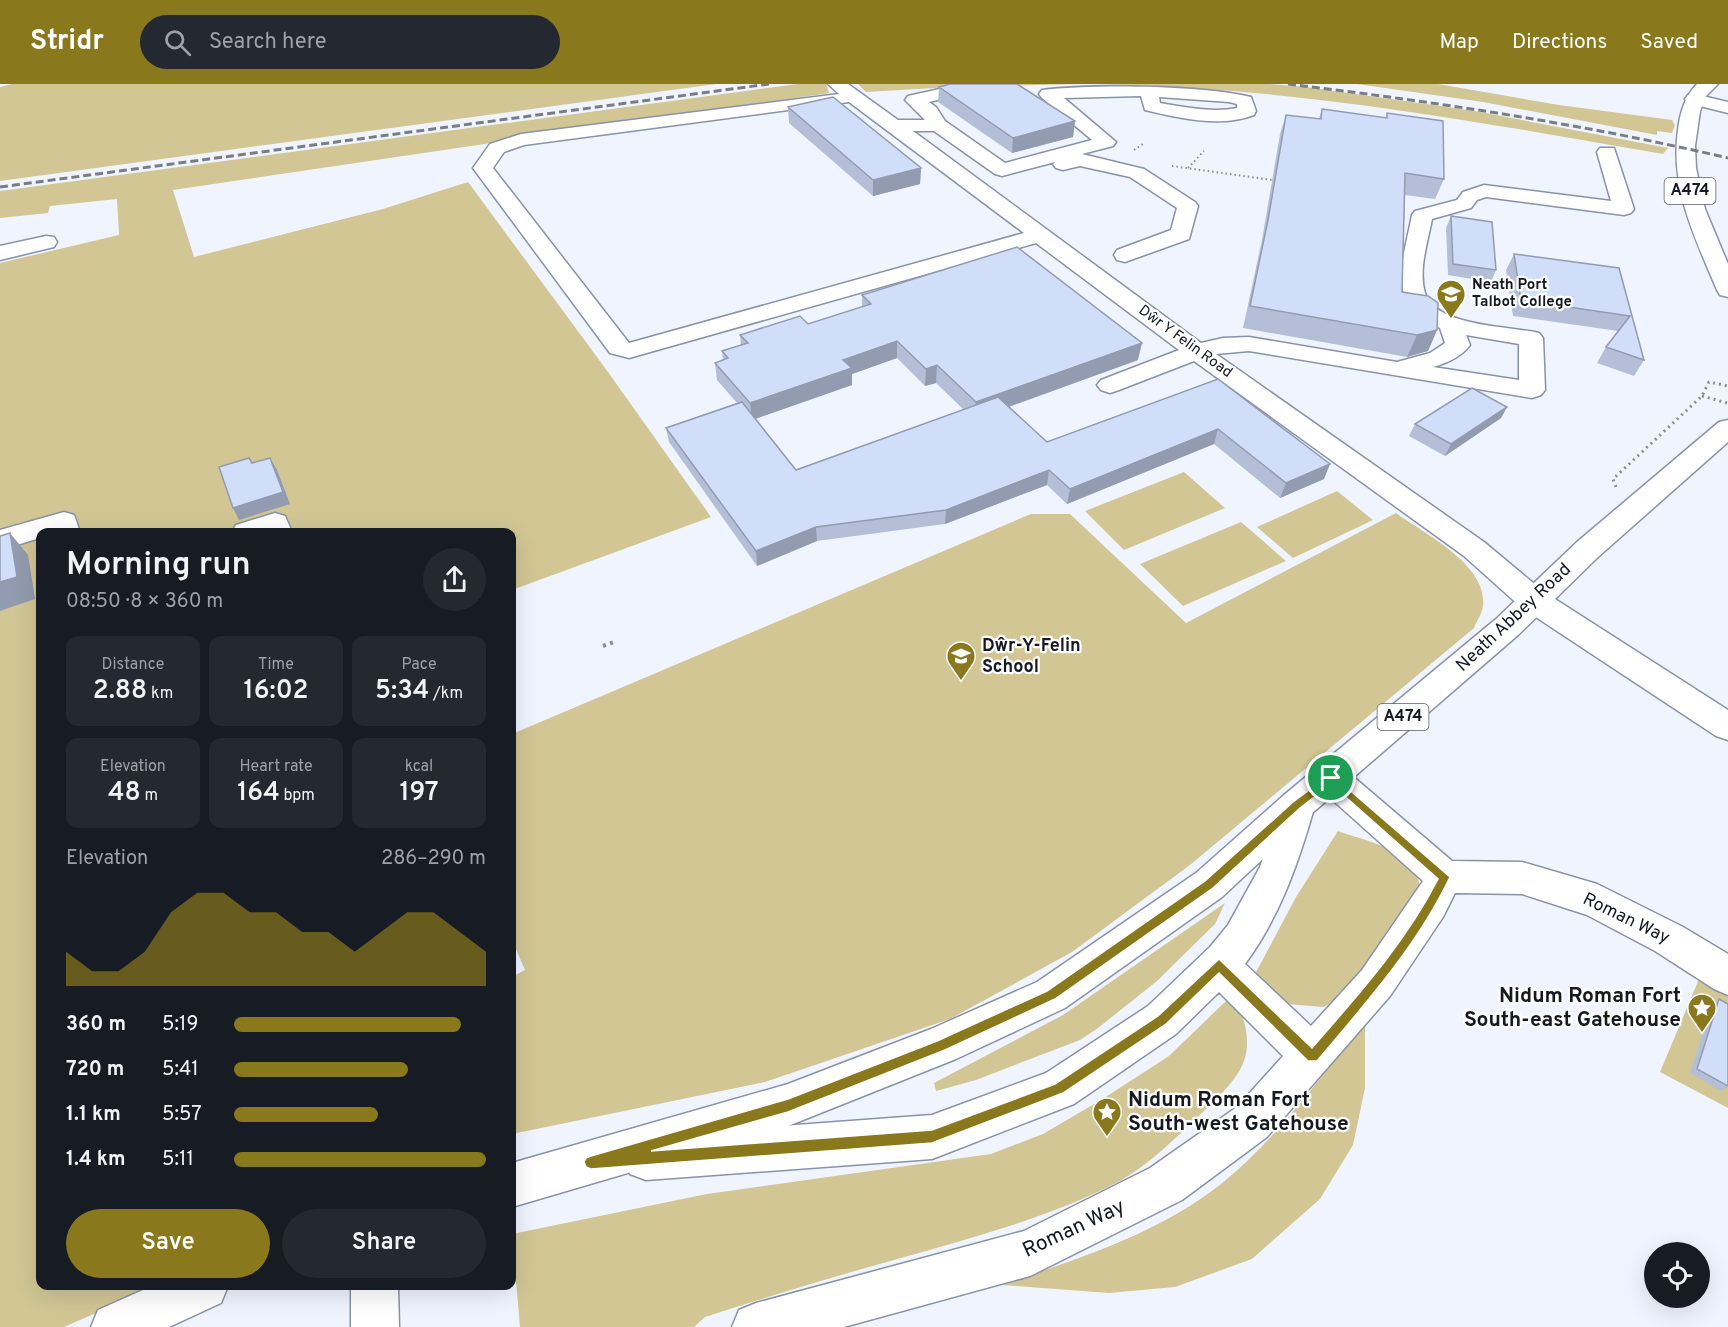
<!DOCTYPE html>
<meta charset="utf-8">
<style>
body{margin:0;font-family:Overpass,sans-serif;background:#242831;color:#f1f3f6;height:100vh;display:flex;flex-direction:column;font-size:22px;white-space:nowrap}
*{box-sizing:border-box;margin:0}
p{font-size:20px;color:#9ea1a6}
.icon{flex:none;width:33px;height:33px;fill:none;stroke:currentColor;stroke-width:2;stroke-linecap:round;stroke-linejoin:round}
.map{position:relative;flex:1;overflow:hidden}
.side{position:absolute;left:36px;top:444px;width:480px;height:762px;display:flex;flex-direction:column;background:#171b24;border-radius:12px;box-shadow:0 6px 24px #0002}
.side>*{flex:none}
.tools{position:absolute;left:1644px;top:1158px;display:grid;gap:12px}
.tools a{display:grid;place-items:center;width:66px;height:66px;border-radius:50%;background:#171b24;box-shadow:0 6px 24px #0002;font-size:30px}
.pin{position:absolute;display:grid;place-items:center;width:51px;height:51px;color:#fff;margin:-26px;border:3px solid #fff;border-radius:50%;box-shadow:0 2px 6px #0007}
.round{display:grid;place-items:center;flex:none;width:63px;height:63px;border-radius:32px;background:#242831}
.head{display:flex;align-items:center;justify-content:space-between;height:102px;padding:0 30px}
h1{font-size:33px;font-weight:600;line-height:45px}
.figures{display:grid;grid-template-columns:repeat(3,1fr);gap:9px;height:102px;padding:6px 30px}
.figures div{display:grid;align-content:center;border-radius:12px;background:#242831;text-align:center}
.figures b{font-size:26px;font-weight:600}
.figures small{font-size:16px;font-weight:400}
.figures p{font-size:16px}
.chart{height:168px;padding:12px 30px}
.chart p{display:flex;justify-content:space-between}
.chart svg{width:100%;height:108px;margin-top:6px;fill:#89781c;opacity:.7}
.action{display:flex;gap:12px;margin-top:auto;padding:12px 30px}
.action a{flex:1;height:69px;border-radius:36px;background:#89781c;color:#fff;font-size:24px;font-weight:600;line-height:69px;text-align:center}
.action a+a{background:#242831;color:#f1f3f6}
ul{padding:0 30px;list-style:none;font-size:20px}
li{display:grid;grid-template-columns:96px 72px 1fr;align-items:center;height:45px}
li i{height:15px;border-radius:8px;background:#89781c}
header{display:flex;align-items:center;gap:36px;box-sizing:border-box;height:84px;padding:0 30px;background:#89781c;color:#fff}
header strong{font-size:28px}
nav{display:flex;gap:33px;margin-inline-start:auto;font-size:21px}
.search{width:420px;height:54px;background:#242831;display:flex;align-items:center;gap:15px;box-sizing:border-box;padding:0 21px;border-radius:33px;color:#9ea1a6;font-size:22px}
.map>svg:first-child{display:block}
</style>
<header>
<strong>Stridr</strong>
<div class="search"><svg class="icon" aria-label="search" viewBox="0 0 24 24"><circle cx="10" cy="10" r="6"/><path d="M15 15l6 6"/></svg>Search here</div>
<nav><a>Map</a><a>Directions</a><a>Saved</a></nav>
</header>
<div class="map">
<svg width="1728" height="1243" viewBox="0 0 1728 1243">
<rect width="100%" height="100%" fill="#f0f4fe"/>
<!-- green -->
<path fill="#d1c694" d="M12,0H716L0,97V3Z
M798,0H826L829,9L173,106L194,173L383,125L468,98L608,288L711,433L512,506V448H40V1202H158L64,1243H0V179L119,151L117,115L50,122L48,129L0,134V107Z
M858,0H1081L951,3L866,8Z
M1091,0H1269L1306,3L1475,27L1668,64L1663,70C1473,37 1284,2 1091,0Z
M1357,0H1438L1559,21L1672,36L1675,41L1672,49L1657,47V51L1483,18Z
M1184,388L1225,424L1124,466L1085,427Z
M1337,407L1373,436L1293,474L1257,443Z
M1396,429C1425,450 1488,481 1483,522C1482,529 1477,537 1474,544L1190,781L1072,868L950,935L765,998L512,1050V893L525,886L512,856V650L1031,430H1070L1186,539Z
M1241,438L1286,477L1183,522L1140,480Z
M1338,747C1362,756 1411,765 1418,794C1420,800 1419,808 1419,813L1338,916L1323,923L1275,919L1254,892L1296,813Z
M1225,819L1215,840L1157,897L1098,944L1080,956L976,996L936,1007L934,999L1063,931Z
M1699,895L1728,913V1024L1660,988Z
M1227,916L1239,922C1259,974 1240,992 1203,1028C1179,1051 1146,1084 1116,1099C1048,1134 974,1153 901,1174C835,1192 770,1212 705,1233L694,1243H520L512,1150L707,1110L991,1070L1043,1050L1101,1016L1169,972Z
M1365,939V1004L1353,1061L1320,1115L1252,1175L1175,1203L1109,1209L1002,1201C1077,1175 1158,1150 1221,1100C1276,1056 1320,993 1365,939Z"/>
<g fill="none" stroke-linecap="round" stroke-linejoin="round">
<!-- minor casing -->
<g stroke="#8892a8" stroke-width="3">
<path id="minor" d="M828,0H848L898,36H925L905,16L908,12L944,4L950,5L953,9L950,13L929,18L936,23L945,37L1005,79L1092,56L1042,14L1039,10L1042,6C1091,0 1202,1 1251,13L1256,27L1254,31C1220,44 1178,34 1145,26L1141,12L1064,14L1116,58L1113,62L1082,70L1144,85L1195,118L1198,122L1189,155L1125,178L1117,176L1114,171L1117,166L1171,146L1177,124L1130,93L1080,82L1063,86L1056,84L1053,80L1055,78L1002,92L995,90L934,47H913L1201,259L1223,254L1249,253L1397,278L1430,269L1445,259L1440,244C1384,219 1403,179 1412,131L1415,127L1457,116L1463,108L1484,101L1611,117L1597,68L1600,64H1614L1634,125L1631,129L1624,131L1486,113L1477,116L1471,124L1432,135C1428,157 1418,186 1425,209C1436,243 1510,242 1539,249L1543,254L1545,306L1541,311L1532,314L1249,267L1216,270L1484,458L1544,508L1728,626V656L1716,652L1522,524L1464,472L1194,277L1119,306L1110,309L1101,306L1097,301L1101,296L1179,266L1036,159L629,274L610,269L473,84L490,60L521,50L839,10ZM1159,13L1229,18L1237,20V24C1212,29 1185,23 1160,19ZM849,18L1024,149L629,259L493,84L504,68L524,61ZM1466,251L1519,260V296L1433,283C1447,279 1461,273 1470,261Z
M1694,10L1728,18V29L1688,19L1685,15L1688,11Z
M46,152L54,153L57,158L54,163L0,176V162Z
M64,428L74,431L80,448H40V454L0,466V446Z
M275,429L285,432L292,448H232L236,441Z
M1331,680L1343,684L1452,777L1522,778L1597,800L1683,843L1728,870V911L1714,905L1655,867L1587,831L1522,810L1455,809L1443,833L1390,912L1267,1053L1182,1116L1030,1192L844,1243H732L739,1226L756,1219L1024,1147L1150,1084L1237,1023L1283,972L1219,908L1176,950L1074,1020L932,1075L646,1096L630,1090L624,1074L630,1058L646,1052L932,1031L1046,989L1148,922L1210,863L1228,841L1260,783L1284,711L1297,706L1310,711L1315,721C1299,777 1280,833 1245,880L1311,942L1362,886L1423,797L1319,704L1314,694L1319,684Z
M351,1202H398L399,1243H351Z"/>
</g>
<!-- major casing -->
<g stroke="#8892a8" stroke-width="3">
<path id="major" d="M1697,0H1718L1706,12L1700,27L1695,62L1696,84L1705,125L1728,180V213L1720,211L1717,206C1695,154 1670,104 1678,46C1680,29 1685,12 1697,0Z
M1728,336V358L1598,473L1518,551L1310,731L1222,813L1065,924L956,975L788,1042L512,1123V1079L788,1000L931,945L1037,898L1196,789L1284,711L1496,535L1577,458L1719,338Z
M152,1202H228L221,1219L169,1243H91L98,1226Z"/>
</g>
<!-- path-far2 -->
<path stroke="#8a8e97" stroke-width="2" stroke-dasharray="1.5 3" stroke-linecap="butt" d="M1134,66L1143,60
M1172,82L1272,96
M1188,84L1204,67"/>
<!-- path-far1 -->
<path stroke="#8a8e97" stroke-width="3" stroke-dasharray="2 4" stroke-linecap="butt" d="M1702,312L1727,319
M1616,403L1613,395L1702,312L1709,298L1728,302"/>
<!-- path -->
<path stroke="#8a8e97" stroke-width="4" stroke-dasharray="3 4.5" stroke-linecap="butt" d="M603,562L617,557"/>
<!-- minor -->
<use href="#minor" fill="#fff" fill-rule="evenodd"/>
<!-- major -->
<use href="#major" fill="#fff" fill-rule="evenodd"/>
<!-- rail -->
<path stroke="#797d86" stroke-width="3" stroke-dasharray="8 4" stroke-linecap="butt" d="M1288,0C1436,18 1583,40 1728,74
M0,103L769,0"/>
</g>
<!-- wall -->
<path fill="#b4bfd7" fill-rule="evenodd" d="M939,3L1075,37L1073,53L1012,69L938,18Z
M788,23L921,84L920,100L873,112L789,39Z
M1322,25L1386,34L1387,29L1444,95L1435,115L1405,111L1402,208L1437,246L1428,267L1407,273L1243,244L1262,156L1280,50L1286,31L1319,35Z
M1451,132L1496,186L1491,198L1448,191L1446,144Z
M1514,170L1619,184L1644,276L1634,292L1597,279L1606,263L1618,247L1513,232L1506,186Z
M862,211L1138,276L1009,323L1047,358L1218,295L1324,395L1280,414L1214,360L1067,420L1047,401L945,440L817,457L757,482L669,358L666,344L737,319L717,296L715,279L723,276L722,267L741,261L740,251L808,240L862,223ZM897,274L925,302L936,299L964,326L796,386L755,335L852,301V290Z
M1507,323L1501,334L1445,372L1409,352L1415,340Z
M1719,915L1728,1003L1721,1007L1690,989L1712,920Z"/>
<!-- shaded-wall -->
<path fill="#929baf" d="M1075,37L1073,53L1012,69L1013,54Z
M921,84L920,100L873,112V96Z
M1437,246L1428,267L1407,273L1417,251Z
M897,257V274L852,290V301L752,336L750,319L843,276Z
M1142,259L1138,276L974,335L976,318Z
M937,281L936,299L925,302L926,285Z
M1507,323L1501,334L1445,372L1451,360Z
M1218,345L1214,360L1067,420L1070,405Z
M270,374L277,386L290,420L239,436L233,424Z
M1330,380L1324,395L1280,414L1286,399Z
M1049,386L1047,401L945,440L946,426Z
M816,443L817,457L757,482L756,467Z
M10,449L28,471L35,515L0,527V498Z"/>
<!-- building -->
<path fill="#d1defa" stroke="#929baf" stroke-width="1.5" d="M950,0H1017L1075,37L1013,54L939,3Z
M833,13L921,84L873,96L788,23Z
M1322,25L1387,34V29L1443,37L1444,95L1405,89L1402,208L1428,212L1438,219L1437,246L1417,251L1250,222L1268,136L1286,31L1321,35Z
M1451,132L1492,138L1496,186L1453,180Z
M1017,163L1142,259L976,318L937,281L926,285L897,257L843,276L852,284L750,319L715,279L728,274L722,267L748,259L740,251L800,232L808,240L871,220L862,211Z
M1514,170L1619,184L1644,276L1606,263L1630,232L1521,216Z
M1218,295L1330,380L1286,399L1218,345L1070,405L1049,386L946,426L816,443L756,467L666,344L742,318L796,386L998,313L1047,358Z
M1472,304L1507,323L1451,360L1415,340Z
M249,374L252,379L270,374L283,408L233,424L219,383Z
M10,449L17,493L0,498V452Z
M1719,915L1728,920V1002L1697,985Z"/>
<!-- route -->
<path fill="#89781c" stroke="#fff" stroke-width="1.5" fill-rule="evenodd" d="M1331,690L1450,793C1417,862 1366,919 1317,977H1308L1219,889L1166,940L1063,1009L932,1059L591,1085L586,1083L584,1078L586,1074L591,1072L788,1015L937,957L1047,907L1205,797L1293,718ZM1331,700L1438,795C1406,858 1358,911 1312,964L1219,875L1158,932L1055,1000L932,1046L651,1067L788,1028L945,966L1055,915L1213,804L1300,724Z"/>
<!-- icons -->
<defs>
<g id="university-pin" transform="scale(1.5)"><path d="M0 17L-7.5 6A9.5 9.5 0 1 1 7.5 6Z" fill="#89781c" stroke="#fff"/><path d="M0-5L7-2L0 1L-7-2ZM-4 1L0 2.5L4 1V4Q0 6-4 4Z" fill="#fff"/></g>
<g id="school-pin" transform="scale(1.5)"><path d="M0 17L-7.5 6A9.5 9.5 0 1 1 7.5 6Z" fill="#89781c" stroke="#fff"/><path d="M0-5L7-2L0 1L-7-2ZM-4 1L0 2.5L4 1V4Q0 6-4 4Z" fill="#fff"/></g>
<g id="sight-pin" transform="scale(1.5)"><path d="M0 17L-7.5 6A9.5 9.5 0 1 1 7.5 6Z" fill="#89781c" stroke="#fff"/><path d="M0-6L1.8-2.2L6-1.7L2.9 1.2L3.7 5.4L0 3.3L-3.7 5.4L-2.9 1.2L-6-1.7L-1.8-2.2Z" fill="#fff"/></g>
</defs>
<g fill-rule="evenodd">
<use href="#university-pin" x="1451" y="210"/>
<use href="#school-pin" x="961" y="572"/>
<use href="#sight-pin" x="1702" y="924"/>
<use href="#sight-pin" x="1107" y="1028"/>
</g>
<g text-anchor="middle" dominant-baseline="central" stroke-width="4.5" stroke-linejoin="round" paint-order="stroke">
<!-- far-poi labels -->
<g font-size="15" font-weight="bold" fill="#151921" stroke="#fff" text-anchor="start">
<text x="1472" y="201">Neath Port<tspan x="1472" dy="17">Talbot College</tspan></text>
</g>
<!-- far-street labels -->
<g font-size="15" fill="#151921" stroke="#fff">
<text transform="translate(1185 258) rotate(36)">Dŵr Y Felin Road</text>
</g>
<!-- shield labels -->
<g fill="#fff" stroke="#5b5e64" stroke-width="1.5">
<rect x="1664.5" y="94" width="51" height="26" rx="4.5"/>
<rect x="1377.5" y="620" width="51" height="26" rx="4.5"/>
</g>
<g font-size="16" font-weight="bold" fill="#151921">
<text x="1690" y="107">A474</text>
<text x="1403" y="633">A474</text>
</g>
<!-- street labels -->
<g font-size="18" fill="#151921" stroke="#fff">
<text transform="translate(1514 534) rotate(-43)">Neath Abbey Road</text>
<text transform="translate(1626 835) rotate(26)">Roman Way</text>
</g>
<!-- poi labels -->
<g font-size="18" font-weight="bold" fill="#151921" stroke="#fff" text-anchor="start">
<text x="982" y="562">Dŵr-Y-Felin<tspan x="982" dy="21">School</tspan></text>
</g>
<!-- near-poi labels -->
<g font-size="21" font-weight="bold" fill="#151921" stroke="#fff" text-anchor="end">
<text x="1681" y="912">Nidum Roman Fort<tspan x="1681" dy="24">South-east Gatehouse</tspan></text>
<text x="1128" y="1016" text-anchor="start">Nidum Roman Fort<tspan x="1128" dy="24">South-west Gatehouse</tspan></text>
</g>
<!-- near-street labels -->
<g font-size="21" fill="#151921" stroke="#fff">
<text transform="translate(1074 1145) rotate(-25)">Roman Way</text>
</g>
</g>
</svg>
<div class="tools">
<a><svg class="icon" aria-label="locate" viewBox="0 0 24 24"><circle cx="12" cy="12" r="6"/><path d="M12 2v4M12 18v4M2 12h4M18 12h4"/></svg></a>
</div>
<div class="pin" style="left:1331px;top:694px;background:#1e9e55"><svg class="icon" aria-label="arrive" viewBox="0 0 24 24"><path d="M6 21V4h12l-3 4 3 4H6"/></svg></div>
<section class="side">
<div class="head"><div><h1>Morning run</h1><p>08:50 · 8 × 360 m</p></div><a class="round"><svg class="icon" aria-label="share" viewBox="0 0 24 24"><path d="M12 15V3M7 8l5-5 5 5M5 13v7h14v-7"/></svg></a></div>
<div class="figures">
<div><p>Distance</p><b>2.88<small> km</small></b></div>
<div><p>Time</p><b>16:02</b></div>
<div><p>Pace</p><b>5:34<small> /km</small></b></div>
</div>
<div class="figures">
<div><p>Elevation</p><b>48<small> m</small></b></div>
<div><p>Heart rate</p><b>164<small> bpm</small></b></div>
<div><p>kcal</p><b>197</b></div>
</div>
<div class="chart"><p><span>Elevation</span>286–290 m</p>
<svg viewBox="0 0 160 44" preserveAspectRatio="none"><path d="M0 44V30L10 38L20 38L30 30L40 14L50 6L60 6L70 14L80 14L90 22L100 22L110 30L120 22L130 14L140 14L150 22L160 30V44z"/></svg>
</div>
<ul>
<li><b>360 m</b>5:19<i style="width:90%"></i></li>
<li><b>720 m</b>5:41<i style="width:69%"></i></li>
<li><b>1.1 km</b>5:57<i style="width:57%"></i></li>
<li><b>1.4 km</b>5:11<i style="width:100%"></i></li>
</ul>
<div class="action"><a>Save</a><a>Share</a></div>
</section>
</div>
